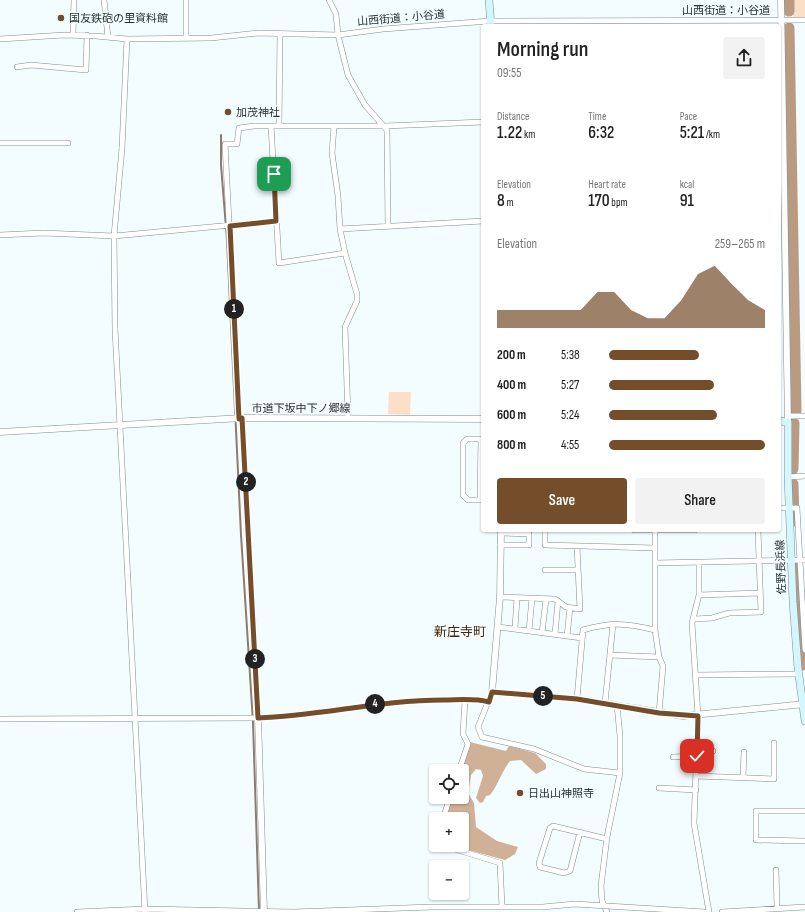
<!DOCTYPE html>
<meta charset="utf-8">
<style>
body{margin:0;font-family:"Sofia Sans Condensed","Noto Sans JP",sans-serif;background:#f2f2f2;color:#222;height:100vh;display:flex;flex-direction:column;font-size:15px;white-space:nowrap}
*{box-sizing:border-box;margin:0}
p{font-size:13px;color:#767676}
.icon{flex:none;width:22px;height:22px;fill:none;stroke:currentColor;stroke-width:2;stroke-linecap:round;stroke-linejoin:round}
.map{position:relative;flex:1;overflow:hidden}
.side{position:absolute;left:481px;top:24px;width:300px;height:508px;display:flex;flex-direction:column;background:#fff;border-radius:4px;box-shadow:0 1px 3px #0004}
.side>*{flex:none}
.fabs{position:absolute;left:429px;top:764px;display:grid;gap:8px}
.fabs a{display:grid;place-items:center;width:40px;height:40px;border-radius:4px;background:#fff;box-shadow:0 1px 3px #0004;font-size:20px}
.pin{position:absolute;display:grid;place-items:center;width:34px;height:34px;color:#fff;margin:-17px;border-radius:8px;box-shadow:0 2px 6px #0006}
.km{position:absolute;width:20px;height:20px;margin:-10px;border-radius:50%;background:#222;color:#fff;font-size:11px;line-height:20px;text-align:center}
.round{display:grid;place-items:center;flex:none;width:42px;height:42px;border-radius:4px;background:#f2f2f2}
.overview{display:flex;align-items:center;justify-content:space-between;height:68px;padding:0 16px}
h1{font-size:22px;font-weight:600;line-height:30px}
.figures{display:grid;grid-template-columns:repeat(3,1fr);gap:6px;height:68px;padding:4px 16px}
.figures div{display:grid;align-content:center}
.figures b{font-size:17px;font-weight:600}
.figures small{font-size:11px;font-weight:400}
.figures p{font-size:11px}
.chart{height:112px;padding:8px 16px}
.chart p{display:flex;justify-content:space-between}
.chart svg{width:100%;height:72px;margin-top:4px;fill:#744d2b;opacity:.7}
.action{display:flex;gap:8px;margin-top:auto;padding:8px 16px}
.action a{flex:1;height:46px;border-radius:4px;background:#744d2b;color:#fff;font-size:16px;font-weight:600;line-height:46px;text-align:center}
.action a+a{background:#f2f2f2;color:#222}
ul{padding:0 16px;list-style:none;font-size:13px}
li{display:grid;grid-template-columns:64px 48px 1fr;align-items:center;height:30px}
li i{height:10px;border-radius:5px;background:#744d2b}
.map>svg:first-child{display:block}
</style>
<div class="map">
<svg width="805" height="912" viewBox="0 0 805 912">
<rect width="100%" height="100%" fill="#f3fcfe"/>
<!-- green -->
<path fill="#fcdfc7" d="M793,0H805V18H793Z
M389,392H411L410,415L388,414Z"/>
<!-- forest -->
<path fill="#d0b197" d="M470,742L506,751L509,746L535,753L546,764V769L536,774L521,760L510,761C502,771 498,785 490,795L486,796L483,802L480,803L476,798L483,776L481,770L476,769L471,775L468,793L474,803L476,827L497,841L518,847L515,854L505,860L450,845H462V819H444L452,797H462V771H460Z"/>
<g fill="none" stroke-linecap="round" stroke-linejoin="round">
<!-- stream -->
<path stroke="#8e7b6a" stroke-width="2" d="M221,135V165L227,240L241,535L253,722L259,911"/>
<!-- river -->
<path stroke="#ba9b82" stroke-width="11" d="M789,0V11
M789,28L796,411
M793,469L794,423
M793,484L794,521
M797,567L802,665"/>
<!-- minor casing -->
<g stroke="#7b8e93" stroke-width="6">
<path id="minor" d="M104,0L108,37
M329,0L336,14L338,35L348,75L365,105L387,130L388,226
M73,35L74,0
M186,38V0
M0,39L64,35L96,36L127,39L211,38L259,33L338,35L383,29L490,21L805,20
M127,39L122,148L114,236L115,329L145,912
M17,67L31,65L86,70L87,35
M271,126L279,263L345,253
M279,126L280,34
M334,126L332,153L338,196L340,229L345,253L357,294V301L345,327L348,417
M0,143H68
M340,229L483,221
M0,235L43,233L114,236L276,221
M788,416H805
M239,419L225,144H237L239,128L254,126H385L483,122
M483,439H467L463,443V495L468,500H483
M788,477L805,476
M480,500L481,439
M779,508H797L805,650
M545,530V545L655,548
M634,530H695
M655,530V630L659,657L663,666L659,713
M500,545H529V534L501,533
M655,563L805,560
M699,563V595L692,623L698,716L694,823L709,912
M545,570H578
M699,595L760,593
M500,597L555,599L566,607L580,609L577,546
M695,619L712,618L729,613L761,612L758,530
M498,627L582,638
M515,628L517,598
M529,631L532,598
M542,633L546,599
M555,634L558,601
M567,636L570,608
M610,655L659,657
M697,675L799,674
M492,692L478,727L482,737L534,749L584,769L620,773
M577,699L583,630C612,622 626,623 655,630
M605,703L613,624
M0,719L258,718C320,716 381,700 443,700C458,700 475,698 489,702
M697,750L713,751
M673,757L697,756
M459,771L468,744L463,734L465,700
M696,776L774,779V743
M743,777L744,752
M659,788L696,790
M805,811H756V840L805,841
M443,819L450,797
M580,832L570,871L564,873L540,867L539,863L550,828L553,826L607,839
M442,845L500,863L502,907
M776,870L777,908
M77,912L145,909L293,912
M294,912L431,907H543L575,904L705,912
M607,912L602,901L601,886L607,837L620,773V736L617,705
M722,912L805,907"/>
</g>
<!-- tertiary casing -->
<g stroke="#7b8e93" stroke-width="7">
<path id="tertiary" d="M781,0L788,422
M242,418L258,718L264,912
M0,432L242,418L483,419
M501,530L500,597L492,692L577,699L683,716L805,704"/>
</g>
<!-- secondary casing -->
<g stroke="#7b8e93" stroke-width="8">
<path id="secondary" d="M489,0L491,26
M779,421L788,422V477L793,602L798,668L805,721"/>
</g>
<!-- minor -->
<use href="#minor" stroke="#fff" stroke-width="5"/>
<!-- tertiary -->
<use href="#tertiary" stroke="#fff" stroke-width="6"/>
<!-- secondary -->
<use href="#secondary" stroke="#d4f6fe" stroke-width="7"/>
</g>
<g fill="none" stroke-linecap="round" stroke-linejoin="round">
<!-- route casing -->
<g stroke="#fff" stroke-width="8">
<path id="route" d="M274,174L276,221L230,226L239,419L242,418L258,718C320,716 381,700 443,700C458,700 475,698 489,702L492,692L577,699L659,713L698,716L697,756"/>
</g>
<!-- route -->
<use href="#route" stroke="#744d2b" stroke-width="5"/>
</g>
<!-- markers -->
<g fill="#744d2b" stroke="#f3fcfe" stroke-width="1.5">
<circle cx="61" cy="18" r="4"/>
<circle cx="228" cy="112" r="4"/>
<circle cx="520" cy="793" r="4"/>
</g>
<g text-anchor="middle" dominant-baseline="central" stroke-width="3" stroke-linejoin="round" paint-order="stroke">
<!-- street labels -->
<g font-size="11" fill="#293133" stroke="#f3fcfe">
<text x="726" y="10">山西街道：小谷道</text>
<text transform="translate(401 18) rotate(-5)">山西街道：小谷道</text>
<text x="301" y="408">市道下坂中下ノ郷線</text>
<text transform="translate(781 567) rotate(-92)">佐野長浜線</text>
</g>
<!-- poi labels -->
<g font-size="11" fill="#293133" stroke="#f3fcfe" text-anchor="start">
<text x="69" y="18">国友鉄砲の里資料館</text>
<text x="236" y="112">加茂神社</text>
<text x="528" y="793">日出山神照寺</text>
</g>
<!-- quarter labels -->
<g font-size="13" fill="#45270b" stroke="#f3fcfe">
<text x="460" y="632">新庄寺町</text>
</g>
</g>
</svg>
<div class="fabs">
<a><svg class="icon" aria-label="locate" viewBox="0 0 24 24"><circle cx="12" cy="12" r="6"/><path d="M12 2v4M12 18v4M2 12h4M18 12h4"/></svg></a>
<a>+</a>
<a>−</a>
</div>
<div class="pin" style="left:274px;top:174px;background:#1e9e55"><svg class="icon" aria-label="arrive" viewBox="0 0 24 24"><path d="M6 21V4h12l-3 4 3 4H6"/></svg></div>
<div class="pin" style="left:697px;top:756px;background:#d93025"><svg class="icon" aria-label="check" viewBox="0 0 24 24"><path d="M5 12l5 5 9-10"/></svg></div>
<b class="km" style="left:234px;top:309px">1</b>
<b class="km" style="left:246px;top:482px">2</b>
<b class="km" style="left:255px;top:659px">3</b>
<b class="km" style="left:375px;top:704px">4</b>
<b class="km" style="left:543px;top:696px">5</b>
<section class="side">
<div class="overview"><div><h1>Morning run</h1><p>09:55</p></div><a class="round"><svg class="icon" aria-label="share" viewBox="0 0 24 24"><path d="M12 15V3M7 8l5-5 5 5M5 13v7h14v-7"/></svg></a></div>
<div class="figures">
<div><p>Distance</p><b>1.22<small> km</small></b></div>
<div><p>Time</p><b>6:32</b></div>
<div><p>Pace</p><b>5:21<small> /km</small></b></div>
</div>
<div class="figures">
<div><p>Elevation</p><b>8<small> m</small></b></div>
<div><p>Heart rate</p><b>170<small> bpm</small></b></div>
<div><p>kcal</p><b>91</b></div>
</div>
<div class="chart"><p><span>Elevation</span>259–265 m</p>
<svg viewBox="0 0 160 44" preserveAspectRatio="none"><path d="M0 44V33L10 33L20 33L30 33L40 33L50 33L60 22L70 22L80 33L90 38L100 38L110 27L120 11L130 6L140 17L150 27L160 33V44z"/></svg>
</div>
<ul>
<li><b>200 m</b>5:38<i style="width:58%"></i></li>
<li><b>400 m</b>5:27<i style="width:67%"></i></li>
<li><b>600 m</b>5:24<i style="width:69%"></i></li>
<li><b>800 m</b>4:55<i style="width:100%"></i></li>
</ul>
<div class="action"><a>Save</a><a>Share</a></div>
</section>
</div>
